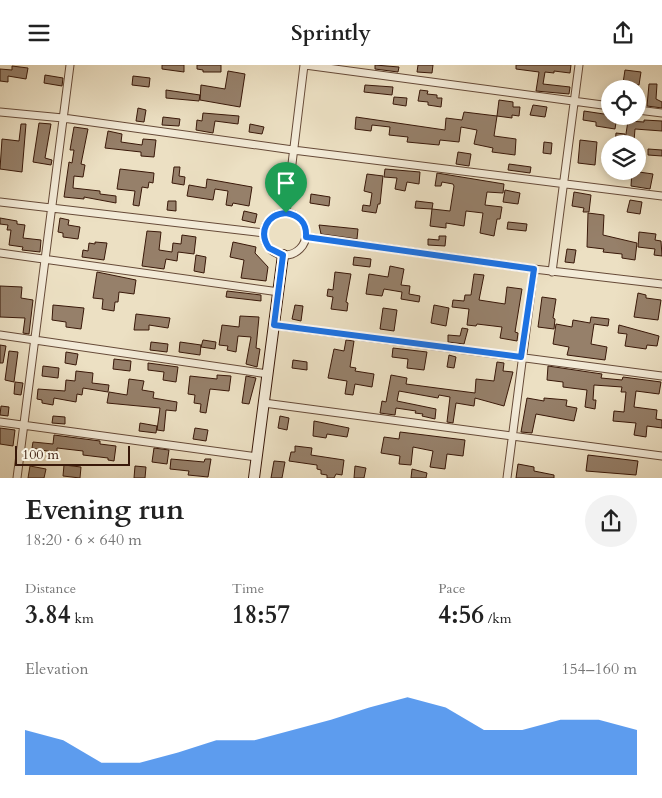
<!DOCTYPE html>
<meta charset="utf-8">
<style>
body{margin:0;font-family:Cardo,serif;background:#f2f2f2;color:#222;height:100vh;display:flex;flex-direction:column;font-size:19px;white-space:nowrap}
*{box-sizing:border-box;margin:0}
p{font-size:16px;color:#767676}
.icon{flex:none;width:28px;height:28px;fill:none;stroke:currentColor;stroke-width:2;stroke-linecap:round;stroke-linejoin:round}
.map{position:relative;height:413px;overflow:hidden}
.details{display:flex;flex-direction:column;background:#fff;flex:1}
.details>*{flex:none}
.controls{position:absolute;left:601px;top:15px;display:grid;gap:10px}
.controls a{display:grid;place-items:center;width:45px;height:45px;border-radius:50%;background:#fff;box-shadow:0 2px 8px #0003;font-size:25px}
.scale{position:absolute;left:15px;bottom:12px;width:115px;box-sizing:border-box;padding-left:5px;border:2px solid #391809;border-top:0;font-size:14px;line-height:18px;white-space:nowrap;color:#391809;-webkit-text-stroke:4px #f3ebd8;paint-order:stroke}
.pin{position:absolute;display:grid;place-items:center;width:42px;height:42px;color:#fff;margin:-51px -21px;border-radius:50% 50% 50% 0;rotate:-45deg;box-shadow:0 0 5px #0007}
.pin .icon{rotate:45deg}
.round{display:grid;place-items:center;flex:none;width:52px;height:52px;border-radius:26px;background:#f2f2f2}
.summary{display:flex;align-items:center;justify-content:space-between;height:85px;padding:0 25px}
h1{font-size:28px;font-weight:700;line-height:38px}
.stats{display:grid;grid-template-columns:repeat(3,1fr);gap:8px;height:85px;padding:5px 25px}
.stats div{display:grid;align-content:center}
.stats b{font-size:25px;font-weight:700}
.stats small{font-size:14px;font-weight:400}
.stats p{font-size:14px}
.chart{height:140px;padding:10px 25px}
.chart p{display:flex;justify-content:space-between}
.chart svg{width:100%;height:90px;margin-top:5px;fill:#1a73e8;opacity:.7}
header{display:flex;justify-content:space-between;align-items:center;height:65px;padding:0 25px;background:#fff;font-size:22px;font-weight:700}
.map>svg:first-child{display:block}
</style>
<header><svg class="icon" aria-label="menu" viewBox="0 0 24 24"><path d="M4 6h16M4 12h16M4 18h16"/></svg>Sprintly<svg class="icon" aria-label="share" viewBox="0 0 24 24"><path d="M12 15V3M7 8l5-5 5 5M5 13v7h14v-7"/></svg></header>
<div class="map">
<svg width="662" height="413" viewBox="0 0 662 413">
<rect width="100%" height="100%" fill="#ece0c3"/>
<filter id="stains"><feTurbulence type="fractalNoise" baseFrequency=".004" numOctaves="4"/><feColorMatrix values="0 0 0 0 .2 0 0 0 0 .09 0 0 0 0 .02 0 0 0 .5 -.17"/></filter>
<radialGradient id="worn" r=".72"><stop offset=".6" stop-color="#630" stop-opacity="0"/><stop offset="1" stop-color="#630" stop-opacity=".3"/></radialGradient>
<!-- building -->
<path fill="#96806a" stroke="#391809" d="M162,0H184V7L162,4Z
M197,0H221V7H203V5L197,4Z
M375,0L399,2L398,7L375,4Z
M418,0H433L432,8L417,7Z
M516,0H571L570,8L554,6V8L545,7L543,19L570,22L569,29L536,26L539,7L516,4Z
M12,1L28,3L26,14L8,11V17L0,16V4L12,5Z
M625,5L641,7L639,20L623,18Z
M228,6L245,9L240,42L200,35L201,20L225,24Z
M45,10L63,13L62,21L44,18Z
M133,11L150,13L149,22L132,20Z
M649,19H657L656,34L662,37V43L647,41Z
M365,20L393,22L392,30L364,27Z
M166,25L200,30L199,36L166,33Z
M420,25L428,26L427,29L437,30V33H442L441,42L428,40V37L418,36Z
M394,32L407,33L406,41L393,39Z
M499,35L513,37V42H520L519,51L512,50V53L497,51Z
M533,40L547,42L545,52L530,50Z
M138,43L146,45L144,57L136,56Z
M584,46L617,51L615,64L596,61V57L583,55Z
M464,47L497,51L494,71L516,74L515,90L492,87L493,83L474,79L477,65L461,62L459,77L440,75L439,80L407,77L408,72L389,70L390,62L372,60L371,66L355,64L356,52L445,65L446,53L462,55Z
M203,48L239,51L238,59L215,56L213,68L196,65L197,55L202,56Z
M163,52L180,54L179,61L162,60Z
M644,55L662,56V66L635,64L634,76L625,75L628,56L644,57Z
M39,58L51,59L45,93L52,95L51,100L33,97Z
M21,59H26L22,107L0,104L2,74L19,76Z
M250,59L264,62L262,69L249,67Z
M74,62L88,64L81,99L85,100L83,112L74,111L73,123L100,126V129L116,131V138L84,132V134L64,132L69,97L72,98L74,85H70Z
M108,66L122,69L121,77L142,80L143,74L156,75L154,92L141,91V87L105,83Z
M616,68L625,69L624,79H615Z
M580,75L597,77L595,100L578,98Z
M544,77L552,78L551,89L543,88Z
M648,84L662,85V91L648,90Z
M458,87L471,89L469,101L456,99Z
M509,99L531,102L530,108L508,105Z
M174,102H180L179,111L185,112L184,120L172,118Z
M120,104L154,108L153,118L149,117L148,123L142,122L139,141L133,140L135,126L117,124Z
M385,104L420,107L419,119L407,117L405,126L395,124L397,113L384,112Z
M632,106L653,109L650,124L631,121Z
M437,108L504,119L503,128L487,127L485,140L502,142L500,154H497L494,171L480,168L483,148L466,146L464,161L446,158V163L430,161L432,144L450,146L454,121L453,119L442,117L441,121H435Z
M367,109L383,111L380,139H378L376,148L362,146L363,140L370,141L372,128L364,126Z
M207,114L252,122L249,141L233,138L232,141L226,140L228,126L215,124L213,135L187,131L189,120L206,123Z
M505,125L520,128L518,139L503,137Z
M574,127L591,130L589,147H583L584,143L572,141Z
M311,129L330,132L329,141L310,138Z
M630,135L642,137L640,149L627,147Z
M168,136H176V146L167,145Z
M416,136L433,138L432,144L415,143Z
M244,146L257,149L255,158L242,155Z
M588,148L604,150L603,170L637,178L635,195L622,193V189L603,187L604,184L587,182Z
M0,153L17,156V159L25,160L23,173L41,175L40,187L22,185L23,182L9,180L11,165H7L8,160L0,159Z
M60,153L69,155L68,160L80,162L78,174L63,172V168L58,167Z
M508,157L527,159L526,166L507,164Z
M319,160L358,164L357,174L321,169Z
M147,166L161,167L159,185L172,187L173,178L181,179L182,170L196,172L194,189L178,187L177,196L166,194L164,204L142,201Z
M639,167L656,169L655,175L661,176L662,191L654,190L655,184L638,182Z
M439,171H446L445,181L428,180V174L439,175Z
M95,177L107,178L104,195L82,192L83,185L88,186L89,178L95,179Z
M233,177L256,182L255,188L268,202L266,216L241,213L244,195L230,192Z
M567,184L576,185L574,198L565,197Z
M196,190L206,192L204,208L194,206Z
M354,192L371,194L370,202L353,200Z
M390,201L404,204L401,220L410,221L409,229L420,231L419,237L401,234L402,227L384,224L382,231L366,229L369,209L388,212Z
M97,207L136,215L134,229L119,227L118,237H115L114,246L102,244L103,234L93,233Z
M335,207L351,209L346,237L348,238L347,246L331,244L333,232L327,231L328,224L333,225Z
M474,209L484,210L479,235L505,239L507,222L522,224L515,267L518,268L517,276L500,273L502,262L477,259L476,261L467,260L469,244L452,242L453,235L464,236L465,230H471Z
M0,221L22,222L21,233L33,235L29,269L23,268L25,253L0,252Z
M227,226L261,230V236L226,232Z
M638,228L646,230V233L661,235L658,255L634,252Z
M542,232L556,234L553,253L555,254L554,264L538,262Z
M53,240L84,243L81,264L66,262V257L52,255Z
M295,240L303,241L301,256L292,254Z
M434,240L449,243L446,261L431,258Z
M383,243L397,245L394,266L380,264Z
M136,249L170,253L168,263L149,260V265H134Z
M240,251L259,252L256,283L260,284L257,302L246,299L251,272L238,271L236,287L227,285L228,281L219,280L222,260L239,262Z
M591,252L609,254L608,261L594,259L591,279L607,282L605,295L567,290L569,282L553,279L556,259L572,262L573,255L590,258Z
M619,260L659,271L657,281L647,280L646,284L625,281L627,269L618,268Z
M462,263L468,264L464,279L448,277V270L460,271Z
M203,275L216,277L215,284L201,282Z
M346,275L354,276L350,302L356,303L355,306L374,309L372,322L355,319L353,330L345,329L347,316L328,313L334,284L344,286Z
M151,277L168,279L167,287L150,285Z
M180,277L201,280L200,290L179,287Z
M0,280L6,281L3,298H0Z
M393,283L427,287L424,305L407,303L408,294L392,292Z
M9,286L18,287L14,317L5,315Z
M66,287L78,289L76,300L65,298Z
M449,290L456,292L454,303L447,302Z
M114,294L131,296L130,306L113,304Z
M293,295L307,297V305L292,303Z
M497,297L504,298L503,306L513,307L504,341L475,333L474,341L456,338L453,358L447,357L450,332L439,330L438,333L399,326L397,336L436,344L435,354L422,351L423,349L415,348L416,346L396,343L395,350L380,348L382,336L386,337L391,310L407,313L406,319L475,328L476,314L494,316Z
M148,298L178,302L176,317L163,315L164,307L148,305Z
M43,301L59,303L58,313L42,311Z
M548,301L602,309L601,313L622,315L623,312L661,317L659,329L636,326L634,342L657,345L656,354L662,355V363L647,361L646,372L634,370L636,358L613,356L614,346L624,347L626,327H621L622,322L594,320L593,335H596L595,344L585,342L587,325L563,322V317L547,315Z
M76,306L93,308L92,318L109,320L108,327L83,323L82,330L77,329L76,337L54,333L53,340L42,338V335L37,334L38,324L65,326L66,315L75,316Z
M217,310L231,311L229,326L210,324L206,348L200,347L201,339L194,338L195,330L188,329L190,311L217,314Z
M246,311L256,313L249,339L242,338Z
M129,314L144,316L142,325L154,327L153,333L177,337L176,346L166,345L164,366L157,365L160,343L107,338L109,327L127,330Z
M15,317L23,318L21,330L14,329Z
M527,333L544,336V333L567,335L566,341L577,343L574,356L536,349L532,368L521,367Z
M1,341L9,342L8,351L0,350Z
M53,351L65,352V359L52,358Z
M280,351L289,353L287,365L278,363Z
M314,356L349,363L347,372L327,369L326,373L313,371Z
M140,358L157,361L156,368L139,366Z
M0,363L15,365L13,381L0,379Z
M195,363L208,365L206,376L193,374Z
M400,367L465,375L463,391L447,389L445,404L430,402L433,386L413,382L411,400L399,399L400,391L381,388L384,372L399,374Z
M54,370L100,376V379L116,381L114,396L108,395V393L83,390V386L57,383V388L32,383L33,377L53,379Z
M295,381L312,383L311,390L344,395L342,410L336,409L334,413H327V410L321,409V405L317,404V400L289,396L291,387H295Z
M154,383L169,385L167,399L152,397Z
M588,390L638,396L636,410L586,406Z
M171,394L204,397L205,394H211L208,412L188,410L189,406L170,404Z
M274,396L285,397L282,413H271Z
M518,399L534,402V406L554,410V413H516Z
M64,400L81,402L80,413L63,411Z
M30,401L46,404L44,413H28Z
M135,401L146,402L145,413H134Z
M355,401L366,403L364,413H354Z
M412,404L427,408L426,413H411Z"/>
<g fill="none" stroke-linecap="round" stroke-linejoin="round">
<!-- street casing -->
<g stroke="#664a38" stroke-width="9">
<path id="street" d="M305,0L610,41
M638,45L662,48
M0,47L63,53L293,85L662,131
M0,137L264,168
M264 169a21 21 0 1 1 42 0a21 21 0 1 1-42 0Z
M286,148L304,0
M307,172L534,204L662,219
M0,188L279,227
M552,207L579,0
M273,260L662,311
M0,270L268,309
M264,338L662,391
M0,357L257,392
M17,413L70,0
M507,413L534,204"/>
</g>
<!-- secondary casing -->
<g stroke="#391809" stroke-width="12">
<path id="secondary" d="M254,413L283,190"/>
</g>
<!-- street -->
<use href="#street" stroke="#f3ebd8" stroke-width="7"/>
<!-- secondary -->
<use href="#secondary" stroke="#f3ebd8" stroke-width="10"/>
</g>
<g fill="none" stroke-linecap="round" stroke-linejoin="round">
<!-- route casing -->
<g stroke="#fff" stroke-width="10">
<path id="route" d="M286,148C299,150 307,158 306,172L534,204L521,292L274,260L283,190L269,183C258,167 267,149 286,148Z"/>
</g>
<!-- route -->
<use href="#route" stroke="#1a73e8" stroke-width="6"/>
</g>
<rect width="100%" height="100%" filter="url(#stains)"/>
<rect width="100%" height="100%" fill="url(#worn)"/>
</svg>
<div class="controls">
<a><svg class="icon" aria-label="locate" viewBox="0 0 24 24"><circle cx="12" cy="12" r="6"/><path d="M12 2v4M12 18v4M2 12h4M18 12h4"/></svg></a>
<a><svg class="icon" aria-label="layers" viewBox="0 0 24 24"><path d="M12 4l9 5-9 5-9-5zM3 14l9 5 9-5"/></svg></a>
</div>
<div class="scale">100 m</div>
<div class="pin" style="left:286px;top:148px;background:#1e9e55"><svg class="icon" aria-label="arrive" viewBox="0 0 24 24"><path d="M6 21V4h12l-3 4 3 4H6"/></svg></div>
</div>
<section class="details">
<div class="summary"><div><h1>Evening run</h1><p>18:20 · 6 × 640 m</p></div><a class="round"><svg class="icon" aria-label="share" viewBox="0 0 24 24"><path d="M12 15V3M7 8l5-5 5 5M5 13v7h14v-7"/></svg></a></div>
<div class="stats">
<div><p>Distance</p><b>3.84<small> km</small></b></div>
<div><p>Time</p><b>18:57</b></div>
<div><p>Pace</p><b>4:56<small> /km</small></b></div>
</div>
<div class="chart"><p><span>Elevation</span>154–160 m</p>
<svg viewBox="0 0 160 44" preserveAspectRatio="none"><path d="M0 44V22L10 27L20 38L30 38L40 33L50 27L60 27L70 22L80 17L90 11L100 6L110 11L120 22L130 22L140 17L150 17L160 22V44z"/></svg>
</div>
</section>
